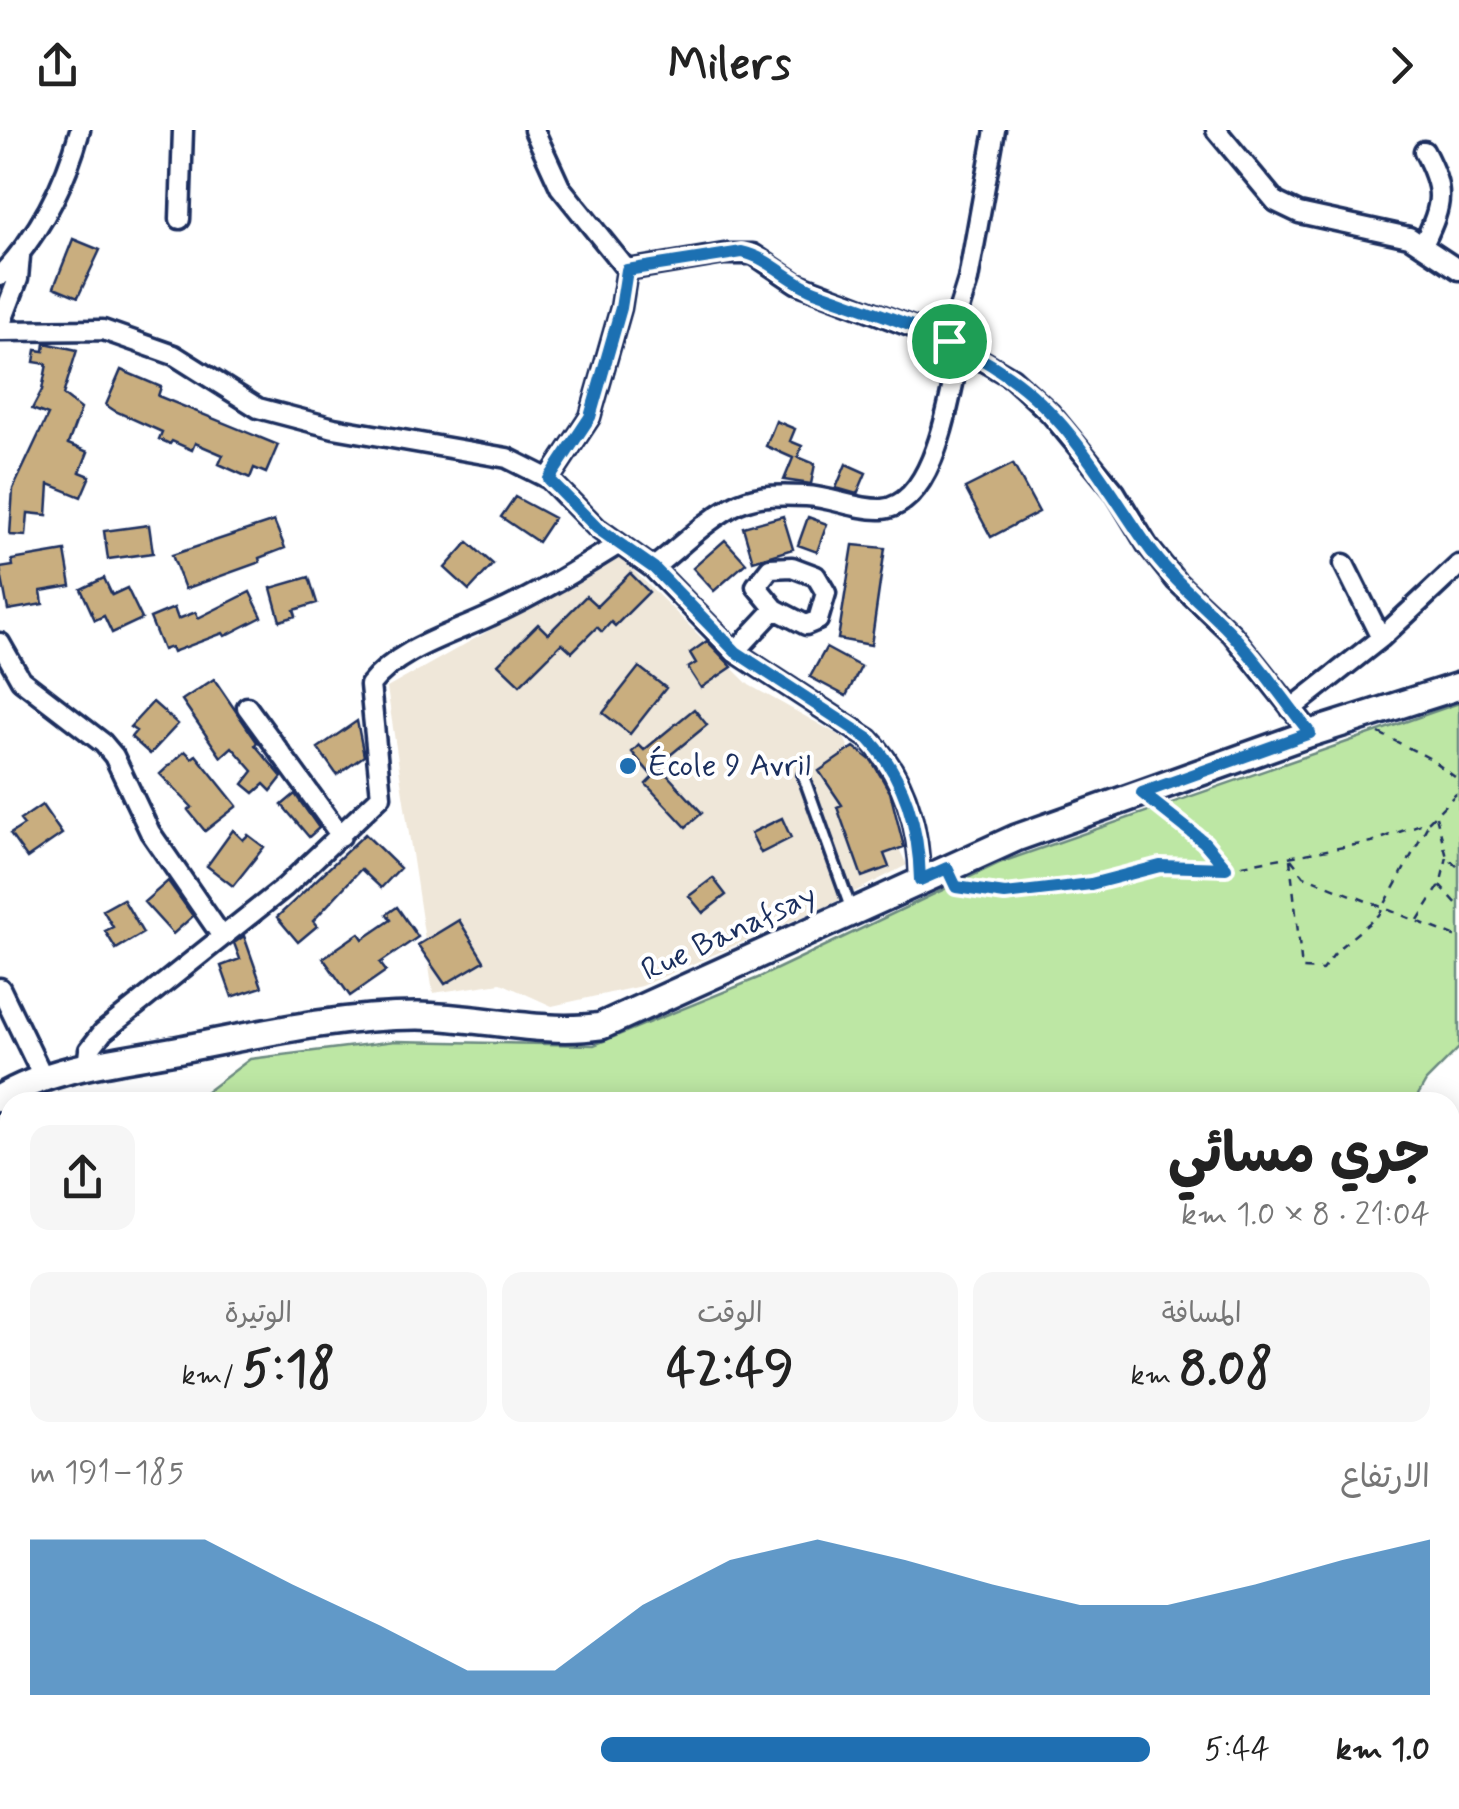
<!DOCTYPE html>
<html lang="ar">
<meta charset="utf-8">
<style>
body{margin:0;font-family:Mynerve,"Playpen Sans Arabic",sans-serif;background:#f6f6f6;color:#222;direction:rtl;height:100vh;display:flex;flex-direction:column;font-size:38px;white-space:nowrap}
*{box-sizing:border-box;margin:0}
p{font-size:32px;color:#767676}
.icon{flex:none;width:55px;height:55px;fill:none;stroke:currentColor;stroke-width:2;stroke-linecap:round;stroke-linejoin:round}
.map{position:relative;flex:1;overflow:hidden;direction:ltr}
.panel{position:absolute;left:0px;top:962px;width:1460px;height:718px;display:flex;flex-direction:column;background:#fff;border-radius:30px 30px 0 0;box-shadow:0 5px 25px #0003;direction:rtl}
.panel>*{flex:none}
.pin{position:absolute;display:grid;place-items:center;width:85px;height:85px;color:#fff;margin:-42px;border:5px solid #fff;border-radius:50%;box-shadow:0 2px 10px #0007}
.round{display:grid;place-items:center;flex:none;width:105px;height:105px;border-radius:20px;background:#f6f6f6}
.summary{display:flex;align-items:center;justify-content:space-between;height:170px;padding:0 30px}
h1{font-size:55px;font-weight:700;line-height:75px}
.stats{display:grid;grid-template-columns:repeat(3,1fr);gap:15px;height:170px;padding:10px 30px}
.stats div{display:grid;align-content:center;border-radius:20px;background:#f6f6f6;text-align:center}
.stats b{font-size:50px;font-weight:700}
.stats small{font-size:28px;font-weight:400}
.stats p{font-size:28px}
.chart{height:280px;padding:20px 30px}
.chart p{display:flex;justify-content:space-between}
.chart svg{width:100%;height:180px;margin-top:10px;fill:#1f6fb2;opacity:.7}
ul{padding:0 30px;list-style:none;font-size:32px}
li{display:grid;grid-template-columns:160px 120px 1fr;align-items:center;height:75px}
li i{height:25px;border-radius:12px;background:#1f6fb2}
header{display:flex;justify-content:space-between;align-items:center;height:130px;padding:0 30px;background:#fff;font-size:45px;font-weight:700}
.map>svg:first-child{display:block}
</style>
<header><svg class="icon" aria-label="forward" viewBox="0 0 24 24"><path d="M9 5l7 7-7 7"/></svg>Milers<svg class="icon" aria-label="share" viewBox="0 0 24 24"><path d="M12 15V3M7 8l5-5 5 5M5 13v7h14v-7"/></svg></header>
<div class="map">
<svg width="1459" height="1679" viewBox="0 0 1459 1679">
<rect width="100%" height="100%" fill="#fff"/>
<filter id="ink" filterUnits="userSpaceOnUse"><feTurbulence type="fractalNoise" baseFrequency=".01" numOctaves="2"/><feDisplacementMap in="SourceGraphic" scale="20" xChannelSelector="R" yChannelSelector="G"/><feConvolveMatrix kernelMatrix="1 2 1 2 8 2 1 2 1" color-interpolation-filters="sRGB"/></filter>
<g filter="url(#ink)">
<!-- built -->
<path fill="#efe7d9" d="M620,427L749,555L844,608L907,735L829,775L641,856L552,876L501,853L433,863L387,558Z"/>
<!-- green -->
<path fill="#bde7a4" stroke="#6c8b81" stroke-width="2.5" d="M1459,573V918L1426,951L1414,972H211L206,962L250,929L395,911L594,915L758,848L999,733Z
M1459,1144V1481L1450,1475V1155Z
M152,1670H455L449,1679H144Z
M1173,1670H1381L1384,1679H1170Z"/>
<!-- building -->
<path fill="#c9ae7f" stroke="#1b2f5e" stroke-width="2.5" d="M73,109L100,120L78,167L54,157Z
M45,213L77,220L63,265L81,279L68,314L88,322L80,342L90,346L81,367L49,354L47,385L28,383L26,406L10,405L13,359L48,285L32,279L42,260L47,234L34,232L36,220L44,221Z
M121,240L161,257L158,266L278,315L266,343L254,338L250,348L219,334L223,325L195,313L192,320L172,311L170,314L159,309L162,302L115,281L106,275Z
M776,291L795,299L790,311L802,316L798,327L815,334L811,354L784,350L793,328L766,316Z
M846,334L866,343L857,364L836,358Z
M1013,334L1039,382L991,407L965,358Z
M515,367L554,388L538,412L501,387Z
M783,386L793,419L753,431L743,397Z
M808,387L827,394L817,422L798,415Z
M274,391L285,418L259,428L260,432L185,459L172,425Z
M149,395L153,423L108,429L104,401Z
M725,410L746,433L714,461L693,438Z
M468,412L493,434L469,460L445,438Z
M853,415L885,418L871,515L838,509Z
M65,421L71,456L41,461L43,474L8,480L0,438L13,436L12,430Z
M630,443L649,462L615,496L611,492L602,502L597,497L572,522L562,513L520,555L498,534L538,494L548,504L586,466L597,476Z
M309,447L317,473L294,480L296,486L280,491L271,458Z
M104,448L112,465L127,458L142,489L112,503L104,486L95,490L81,459Z
M250,462L262,487L225,506L223,503L173,522L171,517L163,520L150,488L174,478L178,489L196,482L198,488Z
M707,511L732,537L701,558L688,538L696,533L690,523Z
M826,518L861,537L846,566L810,547Z
M639,537L666,558L630,604L603,583Z
M214,549L257,612L255,615L282,647L271,661L264,654L254,663L243,654L253,641L232,617L221,627L182,570Z
M153,572L178,594L150,624L131,607L136,601L130,597Z
M694,579L707,595L658,635L702,683L686,697L646,654L653,647L632,622L639,615L644,620Z
M357,591L364,626L337,645L318,618Z
M854,617L872,631L890,662L904,717L884,724L889,737L862,747L837,677L842,675L819,641Z
M185,621L192,628L196,625L237,676L205,701L188,680L192,677L160,644Z
M295,664L319,698L309,707L282,675Z
M42,675L62,704L27,728L10,704L24,695L20,690Z
M782,688L791,708L761,723L751,703Z
M233,700L243,710L248,705L264,717L233,756L207,736Z
M365,704L400,738L381,758L361,739L313,791L317,796L298,812L277,787Z
M713,748L726,765L703,783L689,766Z
M168,751L193,786L173,804L144,772Z
M123,769L143,803L116,819L105,801L113,797L103,780Z
M397,777L418,807L380,833L386,841L350,866L323,828L359,803L363,809L391,790L387,784Z
M459,790L484,831L445,854L418,815Z
M244,806L262,857L232,867L221,836L240,829L234,813Z"/>
<g fill="none" stroke-linecap="round" stroke-linejoin="round">
<!-- service casing -->
<g stroke="#1b2f5e" stroke-width="16">
<path id="service" d="M803,645L851,779
M0,1356L2,1370
M6,1534L10,1541
M0,1670L4,1679
M77,1670L81,1679
M583,1670L599,1679
M137,1679L146,1670"/>
</g>
<!-- minor casing -->
<g stroke="#1b2f5e" stroke-width="25">
<path id="minor" d="M534,0L560,57L627,140L724,124H753L796,153L949,211L1012,248L1050,283L1115,362L1147,415L1176,451L1232,504L1311,603
M1216,0L1276,72L1299,83L1409,107L1459,140
M1424,21C1445,61 1443,73 1424,113
M180,89L183,0
M0,146C39,105 65,55 80,0
M0,196L18,149L20,126
M0,201L103,200L174,225L258,278L334,298L507,328L549,349L597,398L653,438L735,522L869,609C906,647 919,699 920,750
M949,211L968,150L995,0
M549,349L590,287L621,178L627,140
M1344,434L1381,508
M792,437L816,446L826,463L818,490L806,495L775,479L756,456L770,438Z
M653,438C680,417 708,388 739,373C759,364 785,365 806,366C831,367 857,380 882,379C937,375 950,260 961,217
M0,513L21,550L103,613L114,626L150,702L221,805
M735,522L775,479
M247,577L341,706
M1291,579L1381,508L1459,435
M0,858L43,947
M87,937L89,920L103,902L285,757L381,666L370,555C399,518 450,505 490,486C535,466 577,440 619,414
M1450,1515L1459,1521
M471,1679L477,1670
M1110,1679L1113,1670"/>
</g>
<!-- tertiary casing -->
<g stroke="#1b2f5e" stroke-width="28">
<path id="tertiary" d="M1450,1122L1459,1111
M1398,1670L1402,1679"/>
</g>
<!-- secondary casing -->
<g stroke="#1b2f5e" stroke-width="32">
<path id="secondary" d="M0,968C52,937 116,931 176,920C256,905 336,886 418,886C479,886 540,905 601,896L1016,708L1311,603L1459,556"/>
</g>
<!-- path -->
<path stroke="#1b2f5e" stroke-width="2.5" stroke-dasharray="8 8" stroke-linecap="butt" d="M1379,603L1429,628L1459,650
M1161,679L1204,712L1225,737
M1436,686L1447,727L1459,738
M1290,729L1302,839L1322,840L1339,818L1379,785L1429,693
M1291,729L1304,746L1459,808
M1440,755L1459,776
M957,757L1005,764L1091,754L1160,737L1226,738L1372,712L1429,691L1459,661
M1418,790L1440,755L1447,727"/>
<!-- service -->
<use href="#service" stroke="#fff" stroke-width="9"/>
<!-- minor -->
<use href="#minor" stroke="#fff" stroke-width="18"/>
<!-- tertiary -->
<use href="#tertiary" stroke="#fff" stroke-width="20"/>
<!-- secondary -->
<use href="#secondary" stroke="#fff" stroke-width="25"/>
</g>
</g>
<g fill="none" stroke-linecap="round" stroke-linejoin="round" filter="url(#ink)">
<!-- route casing -->
<g stroke="#fff" stroke-width="20">
<path id="route" d="M742,122C770,128 788,151 815,161C881,185 949,204 1008,246C1069,288 1105,355 1147,415C1170,448 1202,473 1230,502C1259,533 1284,570 1310,603L1142,663L1204,712L1226,738L1160,736L1091,754L1005,764L956,757L947,738L920,750C919,699 905,647 869,609L736,522L654,438L597,398L549,349L590,287L621,178L627,140Z"/>
</g>
<!-- route -->
<use href="#route" stroke="#1f6fb2" stroke-width="12"/>
</g>
<!-- markers -->
<circle fill="#1f6fb2" stroke="#fff" stroke-width="4" cx="628" cy="636" r="10"/>
<g text-anchor="middle" dominant-baseline="central" stroke-width="8" stroke-linejoin="round" paint-order="stroke">
<!-- poi labels -->
<g font-size="32" fill="#1b2f5e" stroke="#fff" text-anchor="start">
<text x="648" y="636">École 9 Avril</text>
</g>
<!-- street labels -->
<g font-size="32" fill="#1b2f5e" stroke="#fff">
<text transform="translate(729 803) rotate(-25)">Rue Banafsay</text>
</g>
</g>
</svg>
<div class="pin" style="left:949px;top:211px;background:#1e9e55"><svg class="icon" aria-label="arrive" viewBox="0 0 24 24"><path d="M6 21V4h12l-3 4 3 4H6"/></svg></div>
<section class="panel">
<div class="summary"><div><h1>جري مسائي</h1><p>21:04 · 8 × 1.0 km</p></div><a class="round"><svg class="icon" aria-label="share" viewBox="0 0 24 24"><path d="M12 15V3M7 8l5-5 5 5M5 13v7h14v-7"/></svg></a></div>
<div class="stats">
<div><p>المسافة</p><b>8.08<small> km</small></b></div>
<div><p>الوقت</p><b>42:49</b></div>
<div><p>الوتيرة</p><b>5:18<small> /km</small></b></div>
</div>
<div class="chart"><p><span>الارتفاع</span>185–191 m</p>
<svg viewBox="0 0 160 44" preserveAspectRatio="none"><path d="M0 44V6L10 6L20 6L30 17L40 27L50 38L60 38L70 22L80 11L90 6L100 11L110 17L120 22L130 22L140 17L150 11L160 6V44z"/></svg>
</div>
<ul>
<li><b>1.0 km</b>5:44<i style="width:49%"></i></li>
</ul>
</section>
</div>
